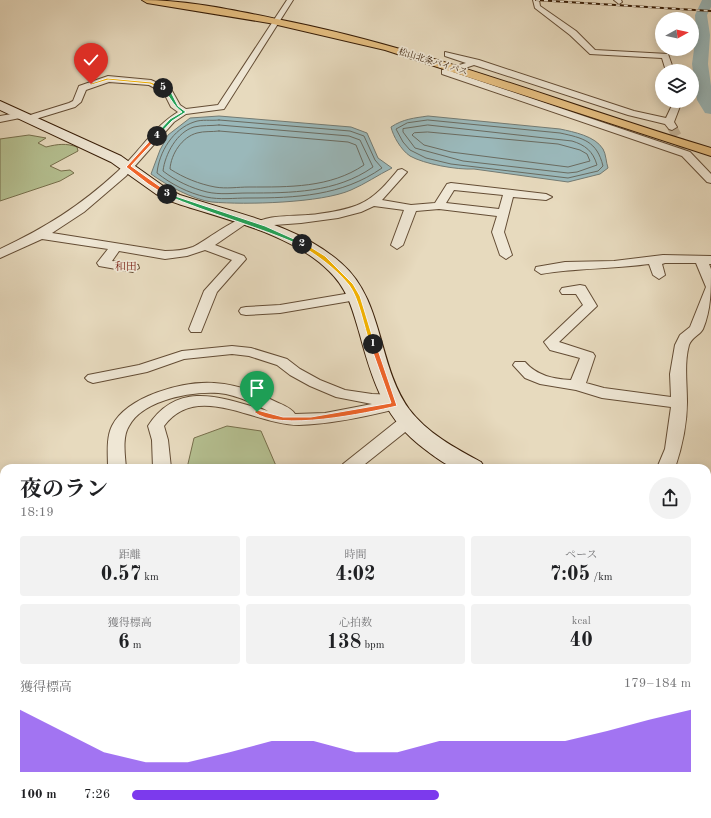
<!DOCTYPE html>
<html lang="ja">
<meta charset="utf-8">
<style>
body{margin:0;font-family:"Old Standard TT","Noto Serif JP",serif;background:#f2f2f2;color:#202124;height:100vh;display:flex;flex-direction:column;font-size:15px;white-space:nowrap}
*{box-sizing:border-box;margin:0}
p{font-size:13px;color:#757577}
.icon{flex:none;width:22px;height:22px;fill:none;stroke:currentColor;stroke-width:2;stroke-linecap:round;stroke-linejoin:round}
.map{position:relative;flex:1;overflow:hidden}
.sheet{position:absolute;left:0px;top:464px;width:711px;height:354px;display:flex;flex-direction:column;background:#fff;border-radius:12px 12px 0 0;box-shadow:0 2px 10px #0003}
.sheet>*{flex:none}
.needle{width:26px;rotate:82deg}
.controls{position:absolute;left:655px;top:12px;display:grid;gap:8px}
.controls a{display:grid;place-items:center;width:44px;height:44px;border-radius:50%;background:#fff;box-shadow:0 2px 10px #0003;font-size:20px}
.pin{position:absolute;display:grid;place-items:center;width:34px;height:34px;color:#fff;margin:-41px -17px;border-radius:50% 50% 50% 0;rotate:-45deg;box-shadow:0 0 4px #0007}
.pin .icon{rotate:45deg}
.km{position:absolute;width:20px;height:20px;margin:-10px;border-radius:50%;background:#222;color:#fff;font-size:11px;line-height:20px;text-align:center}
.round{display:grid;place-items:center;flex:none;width:42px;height:42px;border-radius:21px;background:#f2f2f2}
.head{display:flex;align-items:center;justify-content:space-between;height:68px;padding:0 20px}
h1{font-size:22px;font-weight:700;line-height:30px}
.stats{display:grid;grid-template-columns:repeat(3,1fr);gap:6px;height:68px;padding:4px 20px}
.stats div{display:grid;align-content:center;border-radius:4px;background:#f2f2f2;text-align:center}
.stats b{font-size:20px;font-weight:700}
.stats small{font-size:11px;font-weight:400}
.stats p{font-size:11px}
.chart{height:112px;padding:8px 20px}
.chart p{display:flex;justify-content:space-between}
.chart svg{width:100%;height:72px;margin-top:4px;fill:#7c3aed;opacity:.7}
ul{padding:0 20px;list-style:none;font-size:13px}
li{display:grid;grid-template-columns:64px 48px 1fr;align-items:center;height:30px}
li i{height:10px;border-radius:5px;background:#7c3aed}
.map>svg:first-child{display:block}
</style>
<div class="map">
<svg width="711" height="818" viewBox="0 0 711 818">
<rect width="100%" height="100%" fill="#e7dabe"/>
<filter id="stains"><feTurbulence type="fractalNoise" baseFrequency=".005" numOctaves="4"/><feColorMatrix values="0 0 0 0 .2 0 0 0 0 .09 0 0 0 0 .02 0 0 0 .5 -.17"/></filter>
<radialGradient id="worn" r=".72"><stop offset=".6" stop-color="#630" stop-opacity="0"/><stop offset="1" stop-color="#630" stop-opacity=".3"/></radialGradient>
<!-- green -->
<path fill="#b5c091" stroke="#776f4c" d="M29,135L46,138L38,143L46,147C58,144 66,143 77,147L78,151L50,166L61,171L70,170L74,173L60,181L0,201V139Z
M227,426L261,431L277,468H187L194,438Z
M4,618V814H23L24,818H0V620Z"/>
<!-- water -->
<path fill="#9ab8ba" stroke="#737a72" d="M219,116L351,127L367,133L378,158L392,168C378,175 365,184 351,190C322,203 245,205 212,202C194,200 166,185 151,174L160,150L168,135L190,118Z
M428,116L560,129C574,132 595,136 603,149C606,154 606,162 608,168L600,174L568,182L474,169C457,170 424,164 410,156C401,150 393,136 391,127C403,119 414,118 428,116Z"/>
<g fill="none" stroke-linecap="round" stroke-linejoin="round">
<!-- shore -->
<path stroke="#6a6b60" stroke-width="1" d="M219,120L350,131L364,136L375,160L382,168C342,196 296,198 248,198C234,198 220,200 206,197C188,193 171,184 157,173C159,152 173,129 194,122C202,119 211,121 219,120Z
M428,120L560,133C583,138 597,141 603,166L598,171L568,178L451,164L426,158L410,150L403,142L396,129L407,123Z
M219,125L349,136L360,140L373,167C336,193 291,193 247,193C234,193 220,195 207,192C191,188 176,181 163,171C165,154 177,132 194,127C202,125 211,126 219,125Z
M428,125L572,141C585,145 593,151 597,165L577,172L568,173L463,161L415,148L403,132V129Z
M219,131L348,142L356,145L364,165C330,188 289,187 249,187C238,187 226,189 215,187C199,184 184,178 170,169C171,154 182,137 197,133C204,131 212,132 219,131Z
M428,132L558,144L580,150L587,154L590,161L568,167L451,152L424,145L412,135L414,133Z"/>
<!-- river -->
<path fill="#9ab8ba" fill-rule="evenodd" d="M702,0H711V7L707,15L710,35L708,64L711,86V114L705,113L697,100L692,64L696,35L695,15Z
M711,566V602L707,603V568Z
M486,814H536L534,818H484Z"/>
<!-- street-tunnel -->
<path stroke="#c4b499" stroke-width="10" stroke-dasharray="10 5" stroke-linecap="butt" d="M672,127L685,152"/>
<!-- street casing -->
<g stroke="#644d35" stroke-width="2">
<path id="street" d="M287,0H293L224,109L186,114L174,122L126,176L84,212L52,233L165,251C175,251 184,250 193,247C206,241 236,216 247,219L249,221L247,223L215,245L244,256L246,259L217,292L201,332H191L189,329L204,291L232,260L205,250L187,256L165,259L119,251L112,261L138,265L139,268L133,272L99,266L97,263L108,249L42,239L0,258V249C45,228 80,206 117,172C139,153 153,127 178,112L171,107L164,93L149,85L109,82L86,90L81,102L75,107L29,121L26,120L25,117L0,122V116L23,112L27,116L69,103L73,101L79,86L108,76L151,80L171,89L180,105L186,109L218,105Z
M533,0H539L540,6L576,31L595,50L668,54L674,71H666L662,58L590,54L570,35L535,8Z
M614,0H621L622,2L619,4Z
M445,52L479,60L634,111L666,118L674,101H682L674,122L677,127L672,130L669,129L665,124L628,115L474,65L453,72L690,152L711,174V183L707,182L682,156L442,74V70L466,63L445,56Z
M402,169L407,172L382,200L411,205L435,203L447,184L451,183L546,194L552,197L546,200L513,197L504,232L512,255L506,259L500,255L492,232L497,216L439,209L416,211L403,245L397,249L391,245L404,210L374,206L361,212L338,218L301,223L274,225L259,230L253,226C262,213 303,217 318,214C332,212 347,210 360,204C376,197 387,183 398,170ZM454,190L503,195L499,209L446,203Z
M663,255L711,256V264H709L711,269C711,290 711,310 703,329C700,335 692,337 689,345C684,363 687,383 687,402C687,424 682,447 675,468H657L665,449L671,407L602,398L576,390L540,384L525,378L513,365L515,362H525C537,376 554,379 571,380L580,358L550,350L544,342L583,305L576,294H562L560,291L562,288L580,285L585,286L597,306L559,342L593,353L595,356L586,383L604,388L671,397L670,374L675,345L680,335L690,327L706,287L696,263H665L662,264L665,275L659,279L653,275L649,264C613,269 577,268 541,274L535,270L536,267L565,262L614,261Z
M357,292L362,293L364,296L362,299L280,313L246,315L241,314L239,311L241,308L246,307L280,305Z
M232,346L251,348L287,359L300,369L320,380L345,390L372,394L398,395L400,398L396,402L398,405L396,409C364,417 331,424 299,425C255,425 197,381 164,426L168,440L171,468H153L152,440L148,426C179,378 225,399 268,411C255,404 241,397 226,394C198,389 143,399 129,426C122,437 125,455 126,468H108C108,455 106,438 112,426C127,396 183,381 214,383C234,384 254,391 272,400C280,404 291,407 295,414L325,413L372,404L336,397L310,386L290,375L277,365L249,356L232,354L184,359L147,372L93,383L88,381L85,378L88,375L139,365L182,351Z
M408,416L414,417L416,421L414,425L360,468H340L343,464L402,417Z
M0,481H4V493H0Z
M4,537V551L0,552V538Z
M23,814H49L50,818H24Z
M291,814H319L321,818H293Z
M342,814H375L373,818H340Z"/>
</g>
<!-- secondary casing -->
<g stroke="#391e07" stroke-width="2">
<path id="secondary" d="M0,101L121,156L166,188L180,195C234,213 297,224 341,263C384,300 377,364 409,409C427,433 455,448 481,462L485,468C476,468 463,470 455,468C444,465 426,450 417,443C383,415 371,376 360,335C353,311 348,289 329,271C290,232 221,219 170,201L156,194L111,162L0,110Z
M707,586L711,587V610L707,609Z"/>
</g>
<!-- highway casing -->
<g stroke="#391e07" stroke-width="2">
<path id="highway" d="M142,0C187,0 233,10 277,19C426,48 566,105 711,148V156L385,50L269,23L147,3Z"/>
</g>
<!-- street -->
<use href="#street" fill="#efe7d5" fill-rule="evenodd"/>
<!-- secondary -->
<use href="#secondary" fill="#efe7d5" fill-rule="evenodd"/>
<!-- highway -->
<use href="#highway" fill="#e4bd7f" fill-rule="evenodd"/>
<!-- rail casing -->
<g stroke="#391e07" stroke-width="2">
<path id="rail" d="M536,0L711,11"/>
</g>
<!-- rail -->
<use href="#rail" stroke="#efe7d5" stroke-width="1.5" stroke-dasharray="4" stroke-linecap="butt"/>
</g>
<!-- split-1 -->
<path fill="#f0652b" stroke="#fff" d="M373,342L376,344L397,406C367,413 278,432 254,412L257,410L283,417H311L391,403L370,344Z"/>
<!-- split-2 -->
<path fill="#f5b400" stroke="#fff" d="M300,243H304L325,256L353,284L360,296L375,345L370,344C364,327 359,298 349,285C335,268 318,256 300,245Z"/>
<!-- split-3 -->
<path fill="#22a559" stroke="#fff" d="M166,193L265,226L305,244L300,245C256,226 210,214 166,195Z"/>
<!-- split-4 -->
<path fill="#f0652b" stroke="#fff" d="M155,135L159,136L131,166L169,193L167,196L148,184L126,167Z"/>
<!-- split-5 -->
<path fill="#22a559" stroke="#fff" d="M164,87L170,90L178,106L186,112L172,121L157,137L155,135L170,119L182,112C172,105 170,95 161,88Z"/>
<!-- split-6 -->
<path fill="#f5b400" stroke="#fff" d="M107,78L151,82L164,88L161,89L150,84L108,80L91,85L89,84Z"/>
<g text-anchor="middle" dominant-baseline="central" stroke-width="3.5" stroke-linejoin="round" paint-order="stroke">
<!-- far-street labels -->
<g font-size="9" fill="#391e07" stroke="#efe7d5">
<text transform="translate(433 62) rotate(17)">松山北条バイパス</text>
</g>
<!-- far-quarter labels -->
<g font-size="11" fill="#7a1f14" stroke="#efe7d5">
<text x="126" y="267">和田</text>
</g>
</g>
<rect width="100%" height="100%" filter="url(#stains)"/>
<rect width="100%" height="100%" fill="url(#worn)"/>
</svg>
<div class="controls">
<a><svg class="needle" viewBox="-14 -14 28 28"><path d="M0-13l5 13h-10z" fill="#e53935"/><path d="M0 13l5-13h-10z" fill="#757577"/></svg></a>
<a><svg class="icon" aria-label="layers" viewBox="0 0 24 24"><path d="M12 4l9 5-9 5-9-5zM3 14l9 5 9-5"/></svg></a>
</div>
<div class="pin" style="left:257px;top:412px;background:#1e9e55"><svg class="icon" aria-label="arrive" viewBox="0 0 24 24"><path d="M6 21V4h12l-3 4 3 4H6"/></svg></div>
<div class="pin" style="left:91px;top:84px;background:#d93025"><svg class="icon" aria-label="check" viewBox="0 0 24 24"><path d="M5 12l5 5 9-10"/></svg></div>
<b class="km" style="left:373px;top:344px">1</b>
<b class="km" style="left:302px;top:244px">2</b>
<b class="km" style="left:167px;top:194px">3</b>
<b class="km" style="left:157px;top:136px">4</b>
<b class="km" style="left:163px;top:88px">5</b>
<section class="sheet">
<div class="head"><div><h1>夜のラン</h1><p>18:19</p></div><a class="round"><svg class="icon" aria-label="share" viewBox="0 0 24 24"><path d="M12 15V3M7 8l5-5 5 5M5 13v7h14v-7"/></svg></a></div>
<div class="stats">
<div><p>距離</p><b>0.57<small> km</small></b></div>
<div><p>時間</p><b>4:02</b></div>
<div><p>ペース</p><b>7:05<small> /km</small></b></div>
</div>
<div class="stats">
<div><p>獲得標高</p><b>6<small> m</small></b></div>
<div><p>心拍数</p><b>138<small> bpm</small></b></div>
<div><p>kcal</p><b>40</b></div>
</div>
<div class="chart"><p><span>獲得標高</span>179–184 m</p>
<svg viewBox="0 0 160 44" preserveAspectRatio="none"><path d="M0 44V6L10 19L20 32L30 38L40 38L50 32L60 25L70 25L80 32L90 32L100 25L110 25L120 25L130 25L140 19L150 12L160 6V44z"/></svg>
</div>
<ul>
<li><b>100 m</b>7:26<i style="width:55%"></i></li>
</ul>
</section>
</div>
